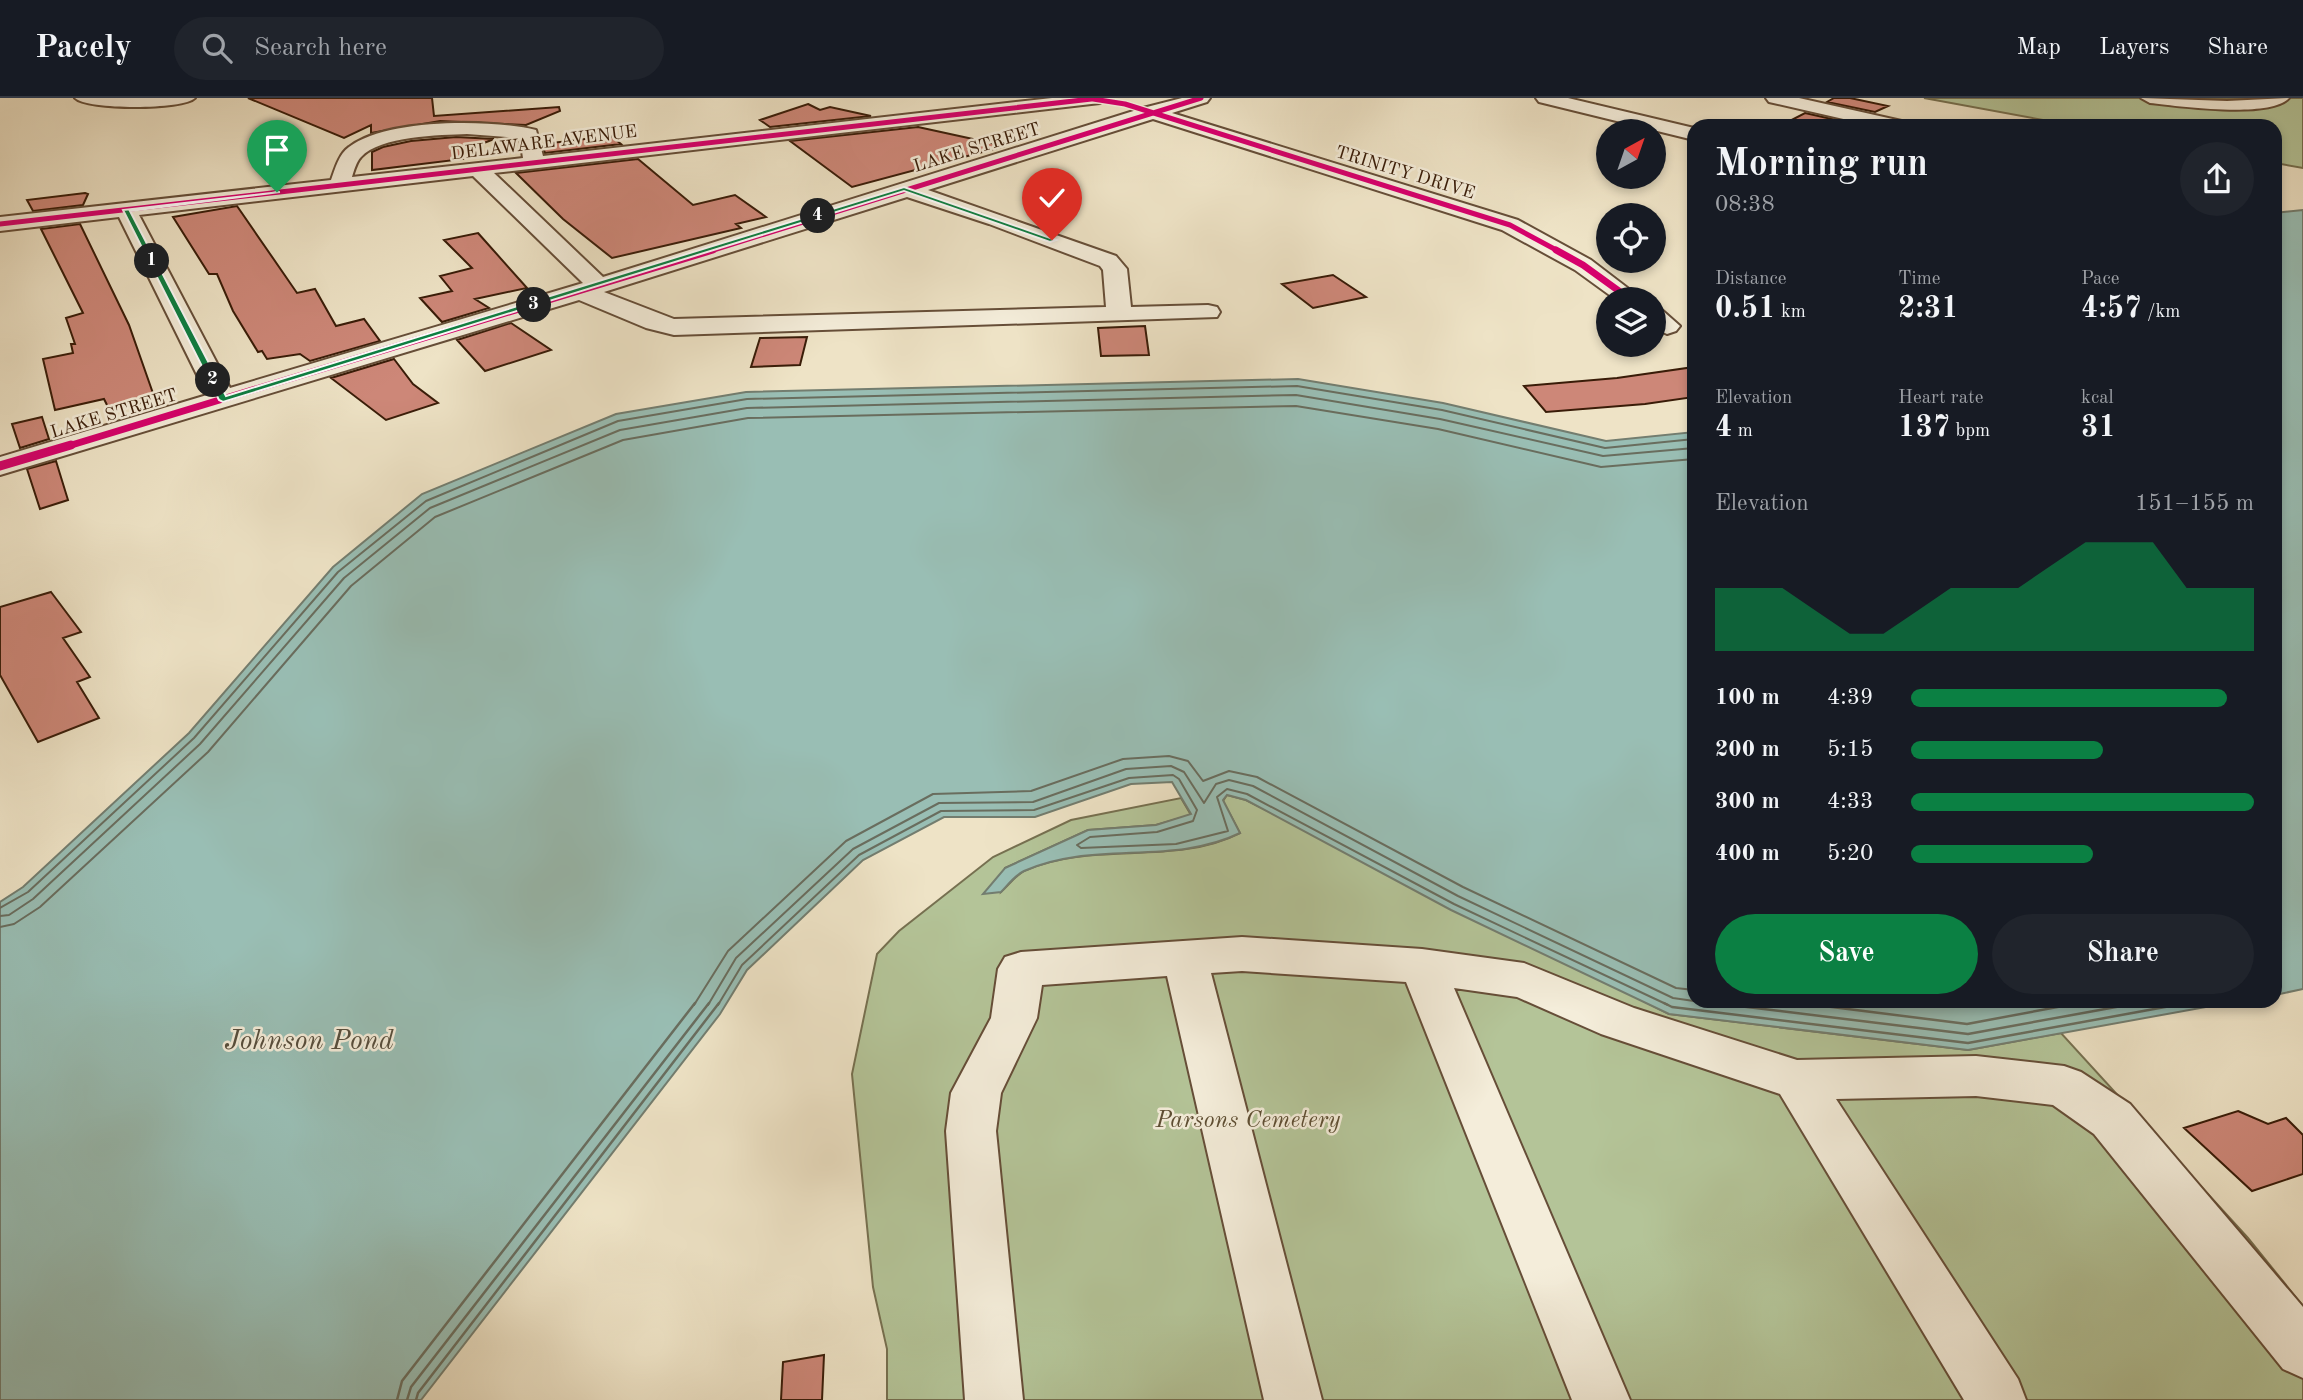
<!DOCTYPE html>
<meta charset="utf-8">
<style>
body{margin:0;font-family:"Old Standard TT",serif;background:#20242c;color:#f1f3f6;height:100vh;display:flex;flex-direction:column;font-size:26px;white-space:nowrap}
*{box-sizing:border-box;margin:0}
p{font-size:23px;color:#9ea1a6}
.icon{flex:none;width:38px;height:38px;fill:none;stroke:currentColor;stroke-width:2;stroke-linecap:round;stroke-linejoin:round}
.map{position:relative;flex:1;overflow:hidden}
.panel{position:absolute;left:1687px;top:21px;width:595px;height:889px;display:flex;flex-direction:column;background:#171b24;border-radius:21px;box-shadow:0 4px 10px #0003}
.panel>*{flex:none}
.needle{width:46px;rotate:40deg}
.controls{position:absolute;left:1596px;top:21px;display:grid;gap:14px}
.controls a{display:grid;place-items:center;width:70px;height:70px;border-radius:50%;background:#171b24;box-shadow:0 4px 10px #0003;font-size:35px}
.pin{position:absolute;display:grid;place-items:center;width:60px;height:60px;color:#fff;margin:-72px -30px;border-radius:50% 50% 50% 0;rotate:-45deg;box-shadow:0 0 7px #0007}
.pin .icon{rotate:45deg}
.km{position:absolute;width:35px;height:35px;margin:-18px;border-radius:50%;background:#222;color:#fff;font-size:19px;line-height:35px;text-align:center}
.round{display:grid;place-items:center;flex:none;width:74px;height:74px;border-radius:37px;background:#20242c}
.summary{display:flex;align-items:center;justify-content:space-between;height:119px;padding:0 28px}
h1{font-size:38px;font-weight:800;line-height:52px}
.stats{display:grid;grid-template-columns:repeat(3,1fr);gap:10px;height:119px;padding:7px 28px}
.stats div{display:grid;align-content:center}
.stats b{font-size:30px;font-weight:800}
.stats small{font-size:19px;font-weight:400}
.stats p{font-size:19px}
.chart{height:196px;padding:14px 28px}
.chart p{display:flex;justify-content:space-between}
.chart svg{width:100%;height:126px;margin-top:7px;fill:#0b8043;opacity:.7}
.cta{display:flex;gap:14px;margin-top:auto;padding:14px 28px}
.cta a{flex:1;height:80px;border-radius:42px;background:#0b8043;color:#fff;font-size:28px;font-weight:800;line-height:80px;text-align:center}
.cta a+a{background:#20242c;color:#f1f3f6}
ul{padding:0 28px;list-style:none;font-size:23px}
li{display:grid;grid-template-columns:112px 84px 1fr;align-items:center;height:52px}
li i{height:18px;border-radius:9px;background:#0b8043}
header{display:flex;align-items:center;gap:42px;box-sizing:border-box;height:98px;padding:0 35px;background:#171b24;border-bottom:2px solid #363941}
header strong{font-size:33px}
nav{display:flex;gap:38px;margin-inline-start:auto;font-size:24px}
.search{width:490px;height:63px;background:#20242c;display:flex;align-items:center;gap:18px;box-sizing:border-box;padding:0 24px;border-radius:38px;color:#9ea1a6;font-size:26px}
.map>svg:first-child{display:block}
</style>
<header>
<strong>Pacely</strong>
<div class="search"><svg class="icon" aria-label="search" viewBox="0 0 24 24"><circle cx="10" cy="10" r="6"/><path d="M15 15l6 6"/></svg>Search here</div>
<nav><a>Map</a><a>Layers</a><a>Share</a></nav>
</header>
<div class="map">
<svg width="2303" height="1302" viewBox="0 0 2303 1302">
<rect width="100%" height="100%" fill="#eee3c6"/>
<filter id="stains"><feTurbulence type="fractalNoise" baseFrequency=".00286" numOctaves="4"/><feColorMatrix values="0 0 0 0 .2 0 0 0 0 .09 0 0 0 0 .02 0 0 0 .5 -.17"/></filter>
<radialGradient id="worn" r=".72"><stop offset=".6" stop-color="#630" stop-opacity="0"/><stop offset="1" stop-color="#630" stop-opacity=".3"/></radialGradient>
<!-- green -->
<path fill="#b4c498" stroke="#767050" stroke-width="2" d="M1924,0H2303V70L2275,65V28H2076Z
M1227,697L1246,702L1669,916L1968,952L2061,935L2248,1140L2303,1208V1302H887V1251L873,1189L852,976L877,856L899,833L993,759L1071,722L1181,700L1191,717L1156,727L1088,732L1005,770L1001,794C1008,788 1016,777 1024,773C1093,742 1173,769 1240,735L1223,703Z"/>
<!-- water -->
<path fill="#99beb4" stroke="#737d6f" stroke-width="2" d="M2303,112V891L2275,897V115Z
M1298,281L1443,305L1606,343L1694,334V903H2239L1968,952L1669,916L1451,812L1246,702L1227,697L1223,702L1240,735C1172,768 1093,742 1024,773C1015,777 1007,788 1001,794L983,796L1005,770L1088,732L1156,727L1191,716L1172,684L1131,686L1035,719H944L863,762L747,872L720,916L421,1302H0V804L23,789L189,635L333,469L422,396L616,316L746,294Z"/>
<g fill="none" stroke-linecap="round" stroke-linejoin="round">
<!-- shore-far1 -->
<path stroke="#696d5e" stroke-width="2" d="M0,810L28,794L194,640L338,474L426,403L618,323L747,301L1297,288L1442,312L1605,350L1694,341
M0,818L9,817L33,801L200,646L344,480L430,410L620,332L747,310L1296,297L1440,321L1603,358L1694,350
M0,829L14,826L40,809L208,654L351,488L435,419L623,342L748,320L1296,308L1438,331L1601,369L1694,361
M1695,903L1729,907
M1781,903L1814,907
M694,907L728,853L846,743L933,696L1031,693L1123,661L1169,658L1188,663L1203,683L1229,673L1257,679L1463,789L1676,890L1694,892
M708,907L736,860L853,751L939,705L1033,704L1126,671L1171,668L1184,674L1204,705L1216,686L1229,682L1253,688L1458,798L1673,900L1694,903
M718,907L742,867L859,757L941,713L1034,712L1129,680L1173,677L1179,681L1197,712L1193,723L1157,734L1090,739L1077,747L1081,750L1176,746L1228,733L1217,699L1227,691L1247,696L1454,806L1668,907
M2070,907L2092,903
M2128,907L2151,903
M2177,907L2200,903"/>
<!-- shore -->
<path stroke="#696d5e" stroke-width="2.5" d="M1664,905L1672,909L1968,945L2187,905
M1714,905L1968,936L2138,905
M1800,905L1967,926L2079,905
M397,1302L402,1283L695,905
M407,1302L411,1289L709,905
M416,1302L418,1295L719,905"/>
</g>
<!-- building -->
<path fill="#cd8778" stroke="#391c08" stroke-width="2" d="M248,0H432L434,18L559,9L560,13L526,27L440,23L371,35V27L344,40Z
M1834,0H1850L1888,8L1875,14L1827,4Z
M808,6L820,12L830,9L871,18L770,29L760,22Z
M1805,15L1854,26L1780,28Z
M918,29L1005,48L852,89L790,43Z
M611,38L621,46L545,55L542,46Z
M456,39L494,41L461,54L463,61L372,72V54L383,49L411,43Z
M638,61L693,107L735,97L766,119L736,126L741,130L612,160L563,121L516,75Z
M85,95L88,96L83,107L33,113L27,102Z
M237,108L297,195L315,191L336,228L364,221L380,243L310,263L300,256L267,261L262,253L258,254L233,213L217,176H209L173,119Z
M80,126L129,227L155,301L110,313L104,301L55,312L43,261L73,255L71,246H75L66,220L83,215L41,131Z
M478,135L527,190L475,201L489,210L442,224L420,200L452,193L440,178L472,170L444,142Z
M1333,177L1366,199L1313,210L1282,186Z
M511,225L551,252L485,273L457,242Z
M1145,228L1149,257L1101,258L1098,230Z
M807,239L800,267L751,269L760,240Z
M394,261L413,286L438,305L386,322L331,280Z
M1694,269V299L1645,306L1546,314L1524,288L1617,280Z
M42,319L49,341L20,350L12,326Z
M56,363L68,402L40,411L27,371Z
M51,494L81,534L63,540L90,579L77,584L99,620L38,644L0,577V509Z
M2238,1013L2268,1026L2286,1020L2303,1037V1076L2252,1093L2184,1030Z
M824,1257L822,1302H781L783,1264Z"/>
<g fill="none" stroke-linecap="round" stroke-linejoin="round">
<!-- minor casing -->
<g stroke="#664e38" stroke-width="4">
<path id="minor" d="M75,0H195C184,12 86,12 75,0Z
M1052,0H1109L1100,5L494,75L603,179L1143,10L1182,0H1210L1207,4L1172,15L1518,122L1591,162L1642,201H1615L1575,172L1502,132L1153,21L928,92L1116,158L1127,171L1131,209L1208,207L1217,209L1220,214L1217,219L674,237L646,230L579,202L0,377V359L207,297L119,119L0,133V119L331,82C335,71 339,56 349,49C386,20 492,21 536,32L543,58ZM467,36L520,40L523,60L352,79C354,73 356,64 361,59C380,38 440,37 467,36ZM473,78L583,185L230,290L139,117ZM907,99L989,126L1100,168L1103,172L1106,209L674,221L604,194Z
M1536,0H1568L1694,30V42L1539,4Z
M1766,0H1799L1906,24L1908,28H1874L1769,4Z
M2141,0L2227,3L2289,0C2271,21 2177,8 2150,5Z
M1654,211L1663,213L1680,228L1676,233L1667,236L1654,230Z
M1242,839L1422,851L1524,865L1634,910L1797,962L1976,958L2064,968L2081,974L2130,1006L2303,1209V1280L2283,1271L2094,1036L2053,1007L1976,998L1836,1001L2018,1281L2026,1302H1964L1780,996L1601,936L1517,899L1454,890L1630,1302H1572L1406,884L1242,873L1211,875L1322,1302H1264L1167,878L1042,887L1037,920L1001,995L996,1033L1023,1302H965L946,1033L951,995L991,920L998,871L1005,859L1021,854Z"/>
</g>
<!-- minor -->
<use href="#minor" fill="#f4edda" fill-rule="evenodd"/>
<!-- cycleway-far2 casing -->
<g stroke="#f4edda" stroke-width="8">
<path id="cycleway-far2" d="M1093,1L1125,6L1510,127L1560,154
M0,126L1100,0
M707,154L1201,0"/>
</g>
<!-- cycleway-far1 casing -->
<g stroke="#f4edda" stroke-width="10">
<path id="cycleway-far1" d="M1556,152L1583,167L1630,201
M65,349L713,152"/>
</g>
<!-- cycleway casing -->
<g stroke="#f4edda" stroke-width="12">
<path id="cycleway" d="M0,368L71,347"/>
</g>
<!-- cycleway-far2 -->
<use href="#cycleway-far2" stroke="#d6006c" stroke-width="5"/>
<!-- cycleway-far1 -->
<use href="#cycleway-far1" stroke="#d6006c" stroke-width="7"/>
<!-- cycleway -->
<use href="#cycleway" stroke="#d6006c" stroke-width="9"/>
</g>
<!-- route -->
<path fill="#0b8043" stroke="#fff" stroke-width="2" d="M904,89L1056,142L1050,144L904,93L223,304L219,302L123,112L280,94L130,113L226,298Z"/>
<g text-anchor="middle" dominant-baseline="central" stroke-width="5" stroke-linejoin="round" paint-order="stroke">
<!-- far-street labels -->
<g font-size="18" fill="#391c08" stroke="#f4edda">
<text transform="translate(544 45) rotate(-7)">DELAWARE AVENUE</text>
<text transform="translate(977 50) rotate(-17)">LAKE STREET</text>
<text transform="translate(1405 75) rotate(17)">TRINITY DRIVE</text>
<text transform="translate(114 316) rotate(-17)">LAKE STREET</text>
</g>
<!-- near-park labels -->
<g font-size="24" font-style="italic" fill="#5e4e33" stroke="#f4edda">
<text x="1248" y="1023">Parsons Cemetery</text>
</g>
<!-- near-water labels -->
<g font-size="28" font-style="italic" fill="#564d3c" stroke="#f4edda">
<text x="309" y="944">Johnson Pond</text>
</g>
</g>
<rect width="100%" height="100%" filter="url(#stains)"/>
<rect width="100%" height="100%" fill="url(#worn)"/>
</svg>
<div class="controls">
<a><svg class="needle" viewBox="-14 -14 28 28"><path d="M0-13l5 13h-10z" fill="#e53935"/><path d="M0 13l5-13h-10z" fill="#9ea1a6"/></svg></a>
<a><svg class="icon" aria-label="locate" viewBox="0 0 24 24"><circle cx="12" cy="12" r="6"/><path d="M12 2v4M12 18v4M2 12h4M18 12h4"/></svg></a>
<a><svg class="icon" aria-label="layers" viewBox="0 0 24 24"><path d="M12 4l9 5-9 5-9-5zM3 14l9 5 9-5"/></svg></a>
</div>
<div class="pin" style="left:277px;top:94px;background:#1e9e55"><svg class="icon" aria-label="arrive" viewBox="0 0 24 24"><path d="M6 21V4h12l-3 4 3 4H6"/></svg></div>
<div class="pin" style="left:1052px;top:142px;background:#d93025"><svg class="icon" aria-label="check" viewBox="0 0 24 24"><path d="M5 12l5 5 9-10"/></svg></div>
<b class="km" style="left:152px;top:163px">1</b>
<b class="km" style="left:213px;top:282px">2</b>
<b class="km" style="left:534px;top:207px">3</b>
<b class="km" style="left:818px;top:118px">4</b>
<section class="panel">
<div class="summary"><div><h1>Morning run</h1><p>08:38</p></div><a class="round"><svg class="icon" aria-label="share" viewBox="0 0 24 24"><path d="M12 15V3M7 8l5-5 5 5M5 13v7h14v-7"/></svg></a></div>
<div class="stats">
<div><p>Distance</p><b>0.51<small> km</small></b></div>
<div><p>Time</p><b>2:31</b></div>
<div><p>Pace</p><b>4:57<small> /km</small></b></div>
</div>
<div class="stats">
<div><p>Elevation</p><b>4<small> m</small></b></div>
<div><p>Heart rate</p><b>137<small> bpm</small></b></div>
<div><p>kcal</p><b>31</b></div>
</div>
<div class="chart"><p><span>Elevation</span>151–155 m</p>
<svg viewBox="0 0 160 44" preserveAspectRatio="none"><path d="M0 44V22L10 22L20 22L30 30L40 38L50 38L60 30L70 22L80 22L90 22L100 14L110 6L120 6L130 6L140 22L150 22L160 22V44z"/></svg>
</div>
<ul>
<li><b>100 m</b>4:39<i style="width:92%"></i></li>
<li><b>200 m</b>5:15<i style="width:56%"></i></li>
<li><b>300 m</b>4:33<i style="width:100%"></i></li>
<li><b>400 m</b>5:20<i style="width:53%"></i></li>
</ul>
<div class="cta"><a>Save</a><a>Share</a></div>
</section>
</div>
